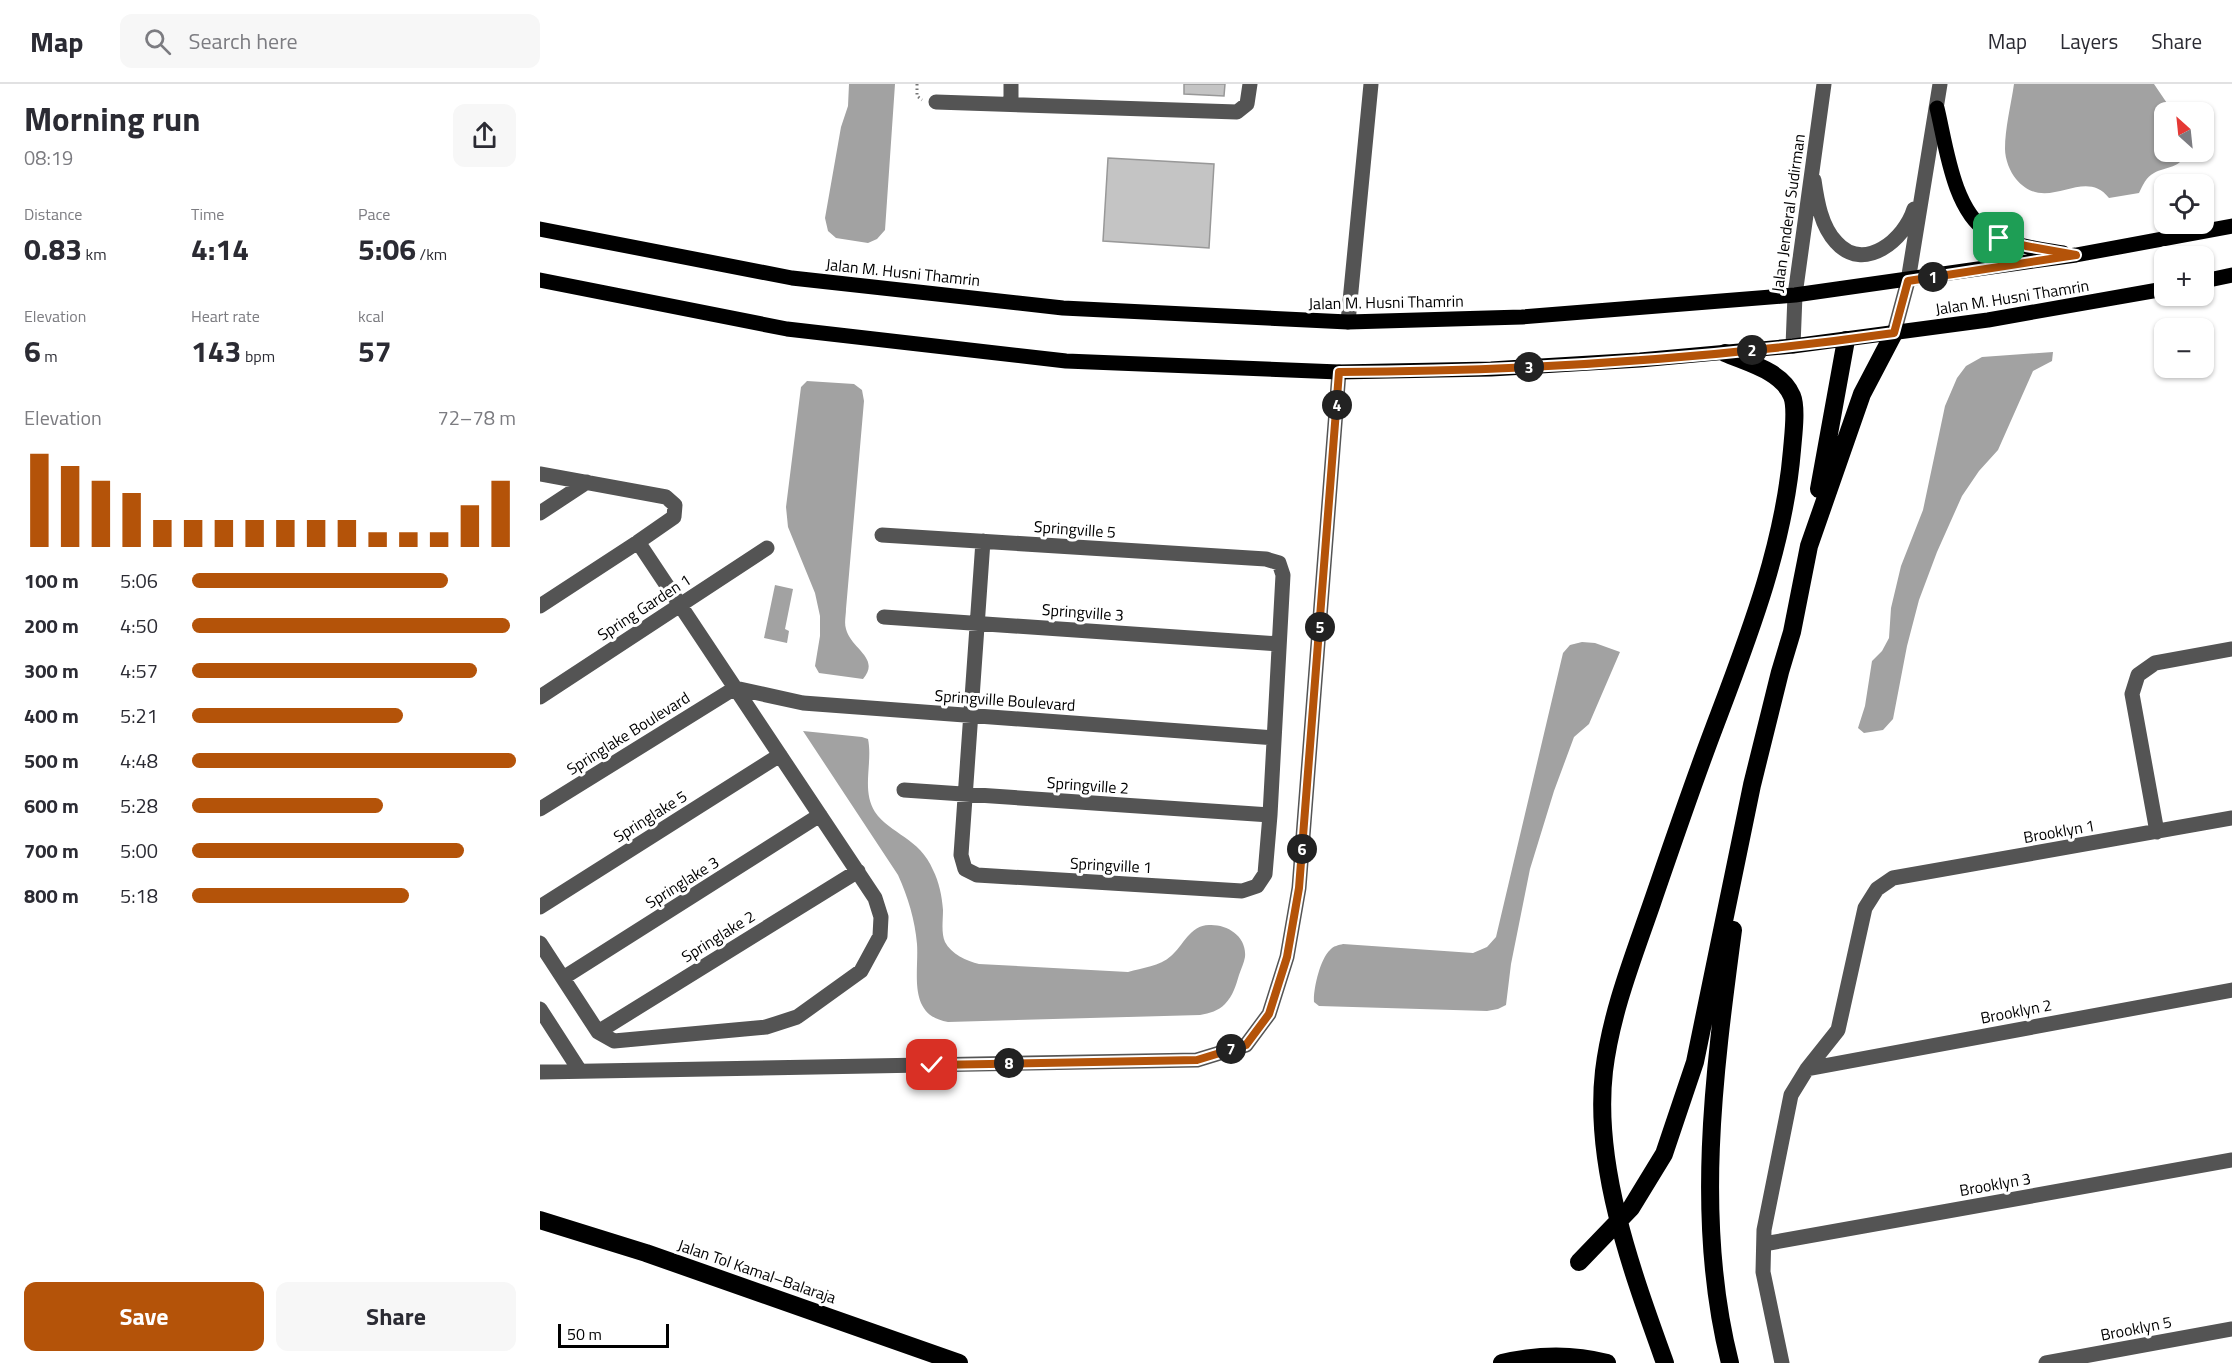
<!DOCTYPE html>
<meta charset="utf-8">
<style>
body{margin:0;font-family:"Titillium Web",sans-serif;background:#f7f7f7;color:#2b2b33;height:100vh;display:flex;flex-direction:column;font-size:22px;white-space:nowrap}
*{box-sizing:border-box;margin:0}
p{font-size:20px;color:#7c7c81}
.icon{flex:none;width:33px;height:33px;fill:none;stroke:currentColor;stroke-width:2;stroke-linecap:round;stroke-linejoin:round}
.map{position:relative;flex:1;overflow:hidden}
.sheet{display:flex;flex-direction:column;background:#fff;width:540px}
.sheet>*{flex:none}
.needle{width:39px;rotate:333deg}
.controls{position:absolute;left:1614px;top:18px;display:grid;gap:12px}
.controls a{display:grid;place-items:center;width:60px;height:60px;border-radius:12px;background:#fff;box-shadow:0 2px 4px #0004;font-size:30px}
.scale{position:absolute;left:18px;bottom:15px;width:111px;box-sizing:border-box;padding-left:6px;border:3px solid #000;border-top:0;font-size:16px;line-height:21px;white-space:nowrap;color:#000;-webkit-text-stroke:4px #fff;paint-order:stroke}
.pin{position:absolute;display:grid;place-items:center;width:51px;height:51px;color:#fff;margin:-26px;border-radius:12px;box-shadow:0 3px 9px #0006}
.km{position:absolute;width:30px;height:30px;margin:-15px;border-radius:50%;background:#222;color:#fff;font-size:16px;line-height:30px;text-align:center}
.round{display:grid;place-items:center;flex:none;width:63px;height:63px;border-radius:12px;background:#f7f7f7}
.headline{display:flex;align-items:center;justify-content:space-between;height:102px;padding:0 24px}
h1{font-size:33px;font-weight:700;line-height:45px}
.metrics{display:grid;grid-template-columns:repeat(3,1fr);gap:9px;height:102px;padding:6px 24px}
.metrics div{display:grid;align-content:center}
.metrics b{font-size:30px;font-weight:700}
.metrics small{font-size:16px;font-weight:400}
.metrics p{font-size:16px}
.chart{height:168px;padding:12px 24px}
.chart p{display:flex;justify-content:space-between}
.chart svg{width:100%;height:108px;margin-top:6px;stroke:#b45309;stroke-width:6}
.primary-button{display:flex;gap:12px;margin-top:auto;padding:12px 24px}
.primary-button a{flex:1;height:69px;border-radius:12px;background:#b45309;color:#fff;font-size:24px;font-weight:700;line-height:69px;text-align:center}
.primary-button a+a{background:#f7f7f7;color:#2b2b33}
ul{padding:0 24px;list-style:none;font-size:20px}
li{display:grid;grid-template-columns:96px 72px 1fr;align-items:center;height:45px}
li i{height:15px;border-radius:8px;background:#b45309}
header{display:flex;align-items:center;gap:36px;box-sizing:border-box;height:84px;padding:0 30px;background:#fff;border-bottom:2px solid #e1e1e2}
header strong{font-size:28px}
nav{display:flex;gap:33px;margin-inline-start:auto;font-size:21px}
.search{width:420px;height:54px;background:#f7f7f7;display:flex;align-items:center;gap:15px;box-sizing:border-box;padding:0 21px;border-radius:12px;color:#7c7c81;font-size:22px}
main{display:flex;flex:1;min-height:0}
.map>svg:first-child{display:block}
</style>
<header>
<strong>Map</strong>
<div class="search"><svg class="icon" aria-label="search" viewBox="0 0 24 24"><circle cx="10" cy="10" r="6"/><path d="M15 15l6 6"/></svg>Search here</div>
<nav><a>Map</a><a>Layers</a><a>Share</a></nav>
</header>
<main>
<section class="sheet">
<div class="headline"><div><h1>Morning run</h1><p>08:19</p></div><a class="round"><svg class="icon" aria-label="share" viewBox="0 0 24 24"><path d="M12 15V3M7 8l5-5 5 5M5 13v7h14v-7"/></svg></a></div>
<div class="metrics">
<div><p>Distance</p><b>0.83<small> km</small></b></div>
<div><p>Time</p><b>4:14</b></div>
<div><p>Pace</p><b>5:06<small> /km</small></b></div>
</div>
<div class="metrics">
<div><p>Elevation</p><b>6<small> m</small></b></div>
<div><p>Heart rate</p><b>143<small> bpm</small></b></div>
<div><p>kcal</p><b>57</b></div>
</div>
<div class="chart"><p><span>Elevation</span>72–78 m</p>
<svg viewBox="0 0 160 44" preserveAspectRatio="none"><path d="M5 44V6M15 44V11M25 44V17M35 44V22M45 44V33M55 44V33M65 44V33M75 44V33M85 44V33M95 44V33M105 44V33M115 44V38M125 44V38M135 44V38M145 44V27M155 44V17"/></svg>
</div>
<ul>
<li><b>100 m</b>5:06<i style="width:79%"></i></li>
<li><b>200 m</b>4:50<i style="width:98%"></i></li>
<li><b>300 m</b>4:57<i style="width:88%"></i></li>
<li><b>400 m</b>5:21<i style="width:65%"></i></li>
<li><b>500 m</b>4:48<i style="width:100%"></i></li>
<li><b>600 m</b>5:28<i style="width:59%"></i></li>
<li><b>700 m</b>5:00<i style="width:84%"></i></li>
<li><b>800 m</b>5:18<i style="width:67%"></i></li>
</ul>
<div class="primary-button"><a>Save</a><a>Share</a></div>
</section>
<div class="map">
<svg width="1692" height="1279" viewBox="0 0 1692 1279">
<rect width="100%" height="100%" fill="#fff"/>
<!-- water -->
<path fill="#a2a2a2" d="M309,0H355L345,146L337,155L328,159L296,154L288,147L285,134L301,43L308,22Z
M1474,0H1614L1633,28H1624V68H1645C1642,85 1626,82 1614,89C1606,93 1603,101 1599,109L1569,114C1543,81 1507,132 1476,95C1470,88 1465,75 1465,65C1465,44 1471,21 1474,0Z
M1513,268L1512,277L1493,287L1458,366L1439,387L1422,412L1397,468L1379,516L1367,562L1353,635L1343,646L1324,649L1318,644L1325,622L1332,577L1342,567L1349,554L1351,524L1361,482L1383,426L1405,322L1417,294L1426,282L1442,273Z
M267,297L314,300L322,306L324,317L306,525C306,531 304,539 306,545C311,565 341,574 323,595L279,589L275,582L280,552V532L275,509L248,443L246,423L261,303Z
M235,501L253,505L245,545L249,547L247,559L224,554Z
M1042,558L1055,559L1080,568L1049,640L1034,653L1014,707L990,785L971,880L966,921L958,925L947,927L779,922L774,918C773,906 780,875 790,866C793,862 799,861 803,860L933,869L947,863L956,853L1023,569L1030,561Z
M263,647L322,653L328,655C333,679 321,706 335,728C350,750 380,754 393,786C399,798 402,812 403,826C403,836 401,849 405,858C411,870 427,877 439,880L588,888C602,884 620,882 631,872C643,862 650,841 669,841C687,840 707,852 705,873C704,879 701,885 699,891C696,901 693,912 685,920C678,927 670,929 660,931L408,938C367,931 379,889 377,860C375,836 368,813 358,791Z"/>
<!-- building -->
<path fill="#c4c4c4" stroke="#989898" stroke-width="1.5" d="M644,0H685L684,12L644,10Z
M568,74L674,80L669,164L563,157Z"/>
<g fill="none" stroke-linecap="round" stroke-linejoin="round">
<!-- path -->
<path stroke="#767676" stroke-width="3" stroke-dasharray="1.5 3" stroke-linecap="butt" d="M377,0V12L382,16"/>
<!-- minor -->
<path stroke="#545454" stroke-width="15" d="M471,0V19
M396,18L697,28L707,20L710,0
M1274,96C1277,117 1281,142 1296,158C1324,190 1365,155 1374,125
M808,238L831,0
M1354,249L1368,197L1400,0
M1253,262L1255,211L1284,0
M0,390L126,413L135,421L134,433L98,458L335,814L341,833L340,852L321,887L257,933L226,943L74,957L58,948L0,859
M0,429L47,398
M342,451L726,475L739,479L743,491L730,731L725,790L717,802L702,807L437,791L425,785L421,771L443,457
M0,522L98,458
M344,533L739,560
M0,613L227,464
M364,706L730,731
M0,725L195,604L263,619L734,654
M1617,748L1592,610L1598,591L1615,579L1692,565
M0,823L240,671
M23,894L280,731
M0,925L40,987
M58,948L318,787
M1267,985L1692,906
M0,988L657,976L706,961L729,930L747,873L759,804L799,288
M1224,1160L1692,1076
M1242,1279L1223,1188L1224,1146L1251,1011L1267,985L1298,946L1325,824L1337,805L1353,794L1692,734
M1506,1279L1692,1245"/>
<!-- major -->
<path stroke="#000" stroke-width="15" d="M1397,24C1406,61 1413,126 1448,148C1470,162 1499,165 1523,169
M0,145L252,194L523,224L808,238L982,233L1255,211L1536,171L1692,142
M0,196L247,245L526,277L799,288L951,285L1100,276L1253,262L1448,236L1624,205
M1664,197L1692,191"/>
<!-- highway -->
<path stroke="#000" stroke-width="18" d="M1279,405L1306,256
M0,1136L106,1169L419,1279
M1039,1178L1091,1124L1124,1070L1155,978L1212,701L1240,588L1252,548L1269,462L1322,310L1354,249
M962,1279C996,1271 1033,1270 1067,1279
M1125,1279C1093,1190 1053,1083 1064,987C1071,929 1093,874 1112,819C1132,761 1152,702 1174,644C1208,554 1244,463 1252,366C1253,353 1257,324 1252,312C1242,287 1208,279 1185,269
M1190,1279C1154,1137 1174,989 1193,846"/>
</g>
<g fill="none" stroke-linecap="round" stroke-linejoin="round">
<!-- route casing -->
<g stroke="#fff" stroke-width="12">
<path id="route" d="M392,981L657,976L706,961L729,930L747,873L759,804L799,288C985,287 1171,275 1354,249L1368,197L1536,171L1486,162L1459,154"/>
</g>
<!-- route -->
<use href="#route" stroke="#b45309" stroke-width="8"/>
</g>
<g text-anchor="middle" dominant-baseline="central" stroke-width="6" stroke-linejoin="round" paint-order="stroke">
<!-- street labels -->
<g font-size="16" fill="#000" stroke="#fff">
<text transform="translate(1248 129) rotate(-82)">Jalan Jenderal Sudirman</text>
<text transform="translate(363 188) rotate(6)">Jalan M. Husni Thamrin</text>
<text transform="translate(1472 213) rotate(-9)">Jalan M. Husni Thamrin</text>
<text transform="translate(846 218) rotate(-1)">Jalan M. Husni Thamrin</text>
<text transform="translate(535 445) rotate(4)">Springville 5</text>
<text transform="translate(104 523) rotate(-33)">Spring Garden 1</text>
<text transform="translate(543 528) rotate(4)">Springville 3</text>
<text transform="translate(465 616) rotate(4)">Springville Boulevard</text>
<text transform="translate(88 649) rotate(-32)">Springlake Boulevard</text>
<text transform="translate(548 701) rotate(4)">Springville 2</text>
<text transform="translate(110 732) rotate(-32)">Springlake 5</text>
<text transform="translate(1519 747) rotate(-10)">Brooklyn 1</text>
<text transform="translate(571 781) rotate(3)">Springville 1</text>
<text transform="translate(142 798) rotate(-32)">Springlake 3</text>
<text transform="translate(178 852) rotate(-32)">Springlake 2</text>
<text transform="translate(1476 927) rotate(-11)">Brooklyn 2</text>
<text transform="translate(1455 1100) rotate(-10)">Brooklyn 3</text>
<text transform="translate(217 1187) rotate(19)">Jalan Tol Kamal–Balaraja</text>
<text transform="translate(1596 1244) rotate(-11)">Brooklyn 5</text>
</g>
</g>
</svg>
<div class="controls">
<a><svg class="needle" viewBox="-14 -14 28 28"><path d="M0-13l5 13h-10z" fill="#e53935"/><path d="M0 13l5-13h-10z" fill="#7c7c81"/></svg></a>
<a><svg class="icon" aria-label="locate" viewBox="0 0 24 24"><circle cx="12" cy="12" r="6"/><path d="M12 2v4M12 18v4M2 12h4M18 12h4"/></svg></a>
<a>+</a>
<a>−</a>
</div>
<div class="scale">50 m</div>
<div class="pin" style="left:1459px;top:154px;background:#1e9e55"><svg class="icon" aria-label="arrive" viewBox="0 0 24 24"><path d="M6 21V4h12l-3 4 3 4H6"/></svg></div>
<div class="pin" style="left:392px;top:981px;background:#d93025"><svg class="icon" aria-label="check" viewBox="0 0 24 24"><path d="M5 12l5 5 9-10"/></svg></div>
<b class="km" style="left:1393px;top:193px">1</b>
<b class="km" style="left:1212px;top:266px">2</b>
<b class="km" style="left:989px;top:283px">3</b>
<b class="km" style="left:797px;top:321px">4</b>
<b class="km" style="left:780px;top:543px">5</b>
<b class="km" style="left:762px;top:765px">6</b>
<b class="km" style="left:691px;top:965px">7</b>
<b class="km" style="left:469px;top:979px">8</b>
</div>
</main>
